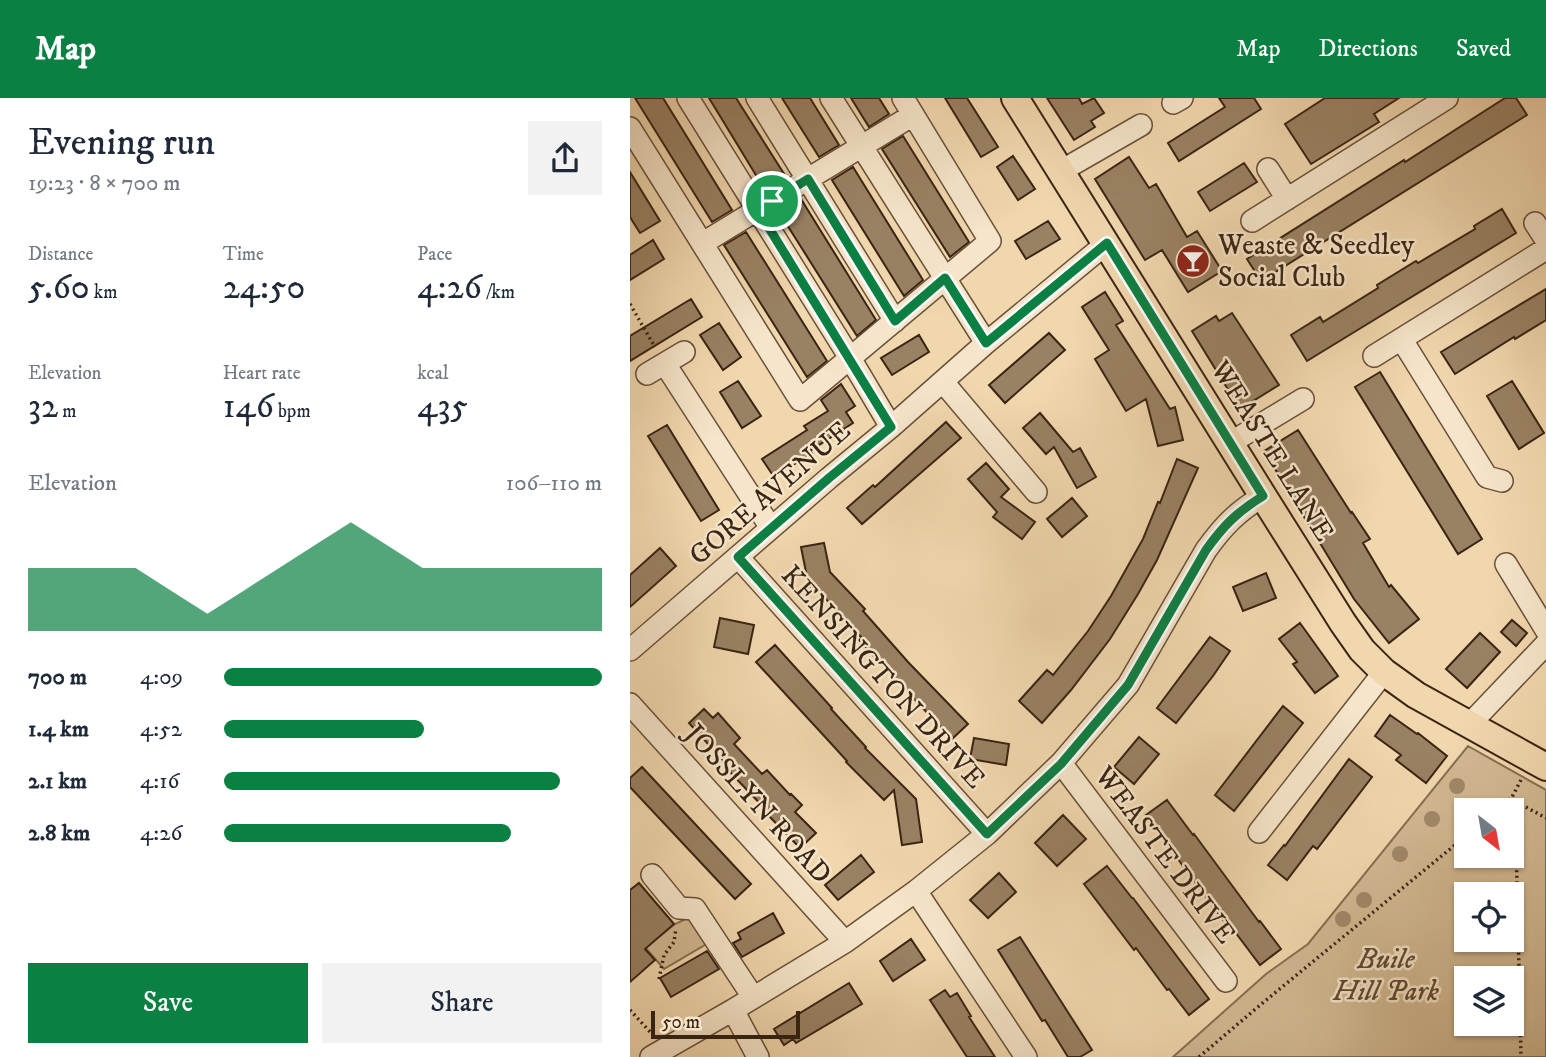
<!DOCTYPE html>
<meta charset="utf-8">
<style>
body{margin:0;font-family:"IM FELL DW Pica",serif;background:#f2f2f3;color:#1f2937;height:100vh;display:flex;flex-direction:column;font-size:26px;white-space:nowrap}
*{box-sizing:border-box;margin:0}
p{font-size:23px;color:#747a83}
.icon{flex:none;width:38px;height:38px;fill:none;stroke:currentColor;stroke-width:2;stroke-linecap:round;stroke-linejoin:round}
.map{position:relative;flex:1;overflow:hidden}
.drawer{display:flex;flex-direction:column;background:#fff;width:630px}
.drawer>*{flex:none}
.needle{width:46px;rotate:149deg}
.tools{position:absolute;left:824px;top:700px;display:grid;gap:14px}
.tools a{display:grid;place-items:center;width:70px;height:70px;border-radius:0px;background:#fff;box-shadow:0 2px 5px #0004;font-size:35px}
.scale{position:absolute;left:21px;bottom:18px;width:149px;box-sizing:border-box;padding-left:7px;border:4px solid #3a2412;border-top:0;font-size:19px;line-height:24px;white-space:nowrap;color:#3a2412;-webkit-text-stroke:5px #f6e5ca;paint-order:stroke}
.pin{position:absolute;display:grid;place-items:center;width:60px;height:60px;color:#fff;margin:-30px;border:4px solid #fff;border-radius:50%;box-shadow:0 2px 7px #0007}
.round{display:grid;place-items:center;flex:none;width:74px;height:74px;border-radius:0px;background:#f2f2f3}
.overview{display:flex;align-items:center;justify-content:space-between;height:119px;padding:0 28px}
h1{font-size:38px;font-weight:600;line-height:52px}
.figures{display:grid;grid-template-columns:repeat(3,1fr);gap:10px;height:119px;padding:7px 28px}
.figures div{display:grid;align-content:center}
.figures b{font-size:35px;font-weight:600}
.figures small{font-size:19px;font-weight:400}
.figures p{font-size:19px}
.chart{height:196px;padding:14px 28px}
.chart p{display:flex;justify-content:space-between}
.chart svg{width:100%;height:126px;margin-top:7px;fill:#0b8043;opacity:.7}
.cta{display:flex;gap:14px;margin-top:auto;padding:14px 28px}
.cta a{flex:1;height:80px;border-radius:0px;background:#0b8043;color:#fff;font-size:28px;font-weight:600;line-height:80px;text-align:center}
.cta a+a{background:#f2f2f3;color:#1f2937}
ul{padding:0 28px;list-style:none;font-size:23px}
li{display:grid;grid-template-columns:112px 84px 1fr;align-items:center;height:52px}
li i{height:18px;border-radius:9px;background:#0b8043}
header{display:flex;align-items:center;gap:42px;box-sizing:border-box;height:98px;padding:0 35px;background:#0b8043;color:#fff}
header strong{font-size:33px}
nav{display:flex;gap:38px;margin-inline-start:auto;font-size:24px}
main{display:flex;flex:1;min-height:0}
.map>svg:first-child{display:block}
</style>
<header>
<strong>Map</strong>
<nav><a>Map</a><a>Directions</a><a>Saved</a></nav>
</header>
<main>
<section class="drawer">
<div class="overview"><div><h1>Evening run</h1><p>19:23 · 8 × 700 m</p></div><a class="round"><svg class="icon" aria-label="share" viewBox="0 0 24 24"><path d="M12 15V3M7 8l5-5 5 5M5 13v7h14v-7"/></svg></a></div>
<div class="figures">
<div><p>Distance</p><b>5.60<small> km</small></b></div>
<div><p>Time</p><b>24:50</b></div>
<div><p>Pace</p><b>4:26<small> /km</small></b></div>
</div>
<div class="figures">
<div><p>Elevation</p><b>32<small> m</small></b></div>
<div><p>Heart rate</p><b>146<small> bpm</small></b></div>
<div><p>kcal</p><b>435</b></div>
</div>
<div class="chart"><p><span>Elevation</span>106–110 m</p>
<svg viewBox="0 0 160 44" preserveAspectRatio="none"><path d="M0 44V22L10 22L20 22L30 22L40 30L50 38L60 30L70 22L80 14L90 6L100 14L110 22L120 22L130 22L140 22L150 22L160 22V44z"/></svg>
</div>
<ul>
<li><b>700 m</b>4:09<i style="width:100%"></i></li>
<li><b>1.4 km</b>4:52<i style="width:53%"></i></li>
<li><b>2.1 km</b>4:16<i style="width:89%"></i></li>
<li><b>2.8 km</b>4:26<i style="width:76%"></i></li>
</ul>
<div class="cta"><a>Save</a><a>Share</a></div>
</section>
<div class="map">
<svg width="916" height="959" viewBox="0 0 916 959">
<rect width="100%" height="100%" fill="#f1d7ae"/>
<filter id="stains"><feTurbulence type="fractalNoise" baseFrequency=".00286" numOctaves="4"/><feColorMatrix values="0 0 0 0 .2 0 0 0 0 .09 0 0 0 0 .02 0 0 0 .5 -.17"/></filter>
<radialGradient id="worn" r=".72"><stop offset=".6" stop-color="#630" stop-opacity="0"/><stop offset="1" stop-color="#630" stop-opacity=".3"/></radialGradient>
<!-- green -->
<path fill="#d2b993" stroke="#866e52" stroke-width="2" fill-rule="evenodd" d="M838,648L916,692V959H543L636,876L678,846ZM836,712H882V758H836ZM836,796H882V842H836ZM836,880H882V926H836Z
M0,799L31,837L45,826L66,816L85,841L34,871L0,832Z"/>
<!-- building -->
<path fill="#998163" stroke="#3a2412" stroke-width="2" d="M5,0H33L102,112L82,124Z
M79,0H106L156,79L135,92Z
M152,0H180L209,47L189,59Z
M221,0H249L259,16L239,29Z
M315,0H337L368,49L351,59Z
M417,0H449L452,6L464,0L474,15L461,23L465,29L444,42Z
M589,0H624L631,11L549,63L538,45L595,9Z
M695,0H769L744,16L749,24L681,66L655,26Z
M875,0H886L897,17L631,183L617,161L774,62L775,64Z
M273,38L339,144L320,159L252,51Z
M383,58L405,91L388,102L367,69Z
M499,59L519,90L526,86L557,139L567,133L592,173L558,194L532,152L515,162L465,81Z
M614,65L627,84L580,113L568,94Z
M223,69L293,182L274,198L202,82Z
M0,74L30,123L10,135L0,119Z
M171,101L246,222L227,238L149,114Z
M872,111L886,135L677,263L661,237L690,219L693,224L748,190L747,187L786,163L788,165L845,131L844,128Z
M418,123L430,141L396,161L385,143Z
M116,134L197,263L177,279L94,147Z
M23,142L34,161L0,182V157Z
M916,191V222L885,241L884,239L825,276L811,254Z
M475,194L493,223L486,227L540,311L545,309L553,342L528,348L516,301L496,313L465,261L479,252L452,209Z
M61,201L72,219L0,263V238Z
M602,215L649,287L610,311L562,233L586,218L589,223Z
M89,225L111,259L93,272L70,237Z
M419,235L435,252L375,305L359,287Z
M289,237L299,254L262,277L251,260Z
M750,274L852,441L828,456L725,289Z
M108,283L131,318L112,330L90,294Z
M882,283L914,335L889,351L857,298Z
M211,286L225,308L216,314L223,325L180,353L182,355L144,379L132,361L177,332L174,328L198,313L191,302Z
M410,315L443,354L450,350L466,379L447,390L424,349L416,356L393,330Z
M316,324L331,340L232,426L217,410L243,387L245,389Z
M37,327L89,412L71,423L18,338Z
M668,332L721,415L722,414L740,441L733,445L759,489L761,487L789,521L759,545L724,501L634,353Z
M547,361L568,370L527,462L508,496L480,541L441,592L412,625L389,603L417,572L423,577L458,533L481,498L513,441L528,404L530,405Z
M356,365L379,391L371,399L405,424L392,441L363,419L367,414L338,381Z
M442,400L457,418L432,439L417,421Z
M194,445L200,474L235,511L233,513L278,564L338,626L322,641L252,567L229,542L232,540L184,488L179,489L171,449Z
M30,450L46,468L0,509V477Z
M636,475L646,500L613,513L603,489Z
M90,520L124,527L118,556L84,549Z
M882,522L897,535L886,548L871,534Z
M670,525L708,578L685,595L663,566L667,564L649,541Z
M850,535L870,554L837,590L816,571Z
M580,539L600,553L583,578L546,625L527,610Z
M145,547L202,610L201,611L236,649L235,650L286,701L292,744L272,747L264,692L254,702L216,664L217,663L196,640L126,564Z
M653,608L673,625L604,713L585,697Z
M74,611L83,620L88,615L110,640L104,646L132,676L137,672L160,697L161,696L172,707L165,714L186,735L170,750L136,715L138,714L97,671L99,669L59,625Z
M760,617L787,636L788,635L817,658L796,685L766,662L771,657L745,638Z
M509,639L529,656L504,686L484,669Z
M344,640L379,646L376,667L340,661Z
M719,661L742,679L687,751L683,748L657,782L638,767L654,747L655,748Z
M12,669L121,786L105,801L0,689V680Z
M537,702L563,737L564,736L629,824L630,823L651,851L630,867L599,826L597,827L566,786L516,717Z
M433,717L456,741L427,768L405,745Z
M231,757L244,774L208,802L195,787Z
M477,768L502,800H503L579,901L559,917L539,891L537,892L506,850L504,852L454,786Z
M369,775L386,794L358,820L340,802Z
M9,785L44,826L15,851L25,862L0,884V792Z
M143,815L154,835L112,859L103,845L111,841L108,835Z
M390,839L462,952L450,959H438L415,922L412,923L368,852Z
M281,841L295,862L263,883L250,863Z
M77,853L89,871L41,899L30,880Z
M219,885L232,906L166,945L163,941L154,947L144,931Z
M315,892L320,899L327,895L341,918L339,919L365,959H337L300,902Z"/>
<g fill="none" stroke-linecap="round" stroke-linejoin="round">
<!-- minor casing -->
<g stroke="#685139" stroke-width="24">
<path id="minor" d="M58,0L220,260L261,329
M127,0L265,223
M201,0L356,245
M543,5L552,0
M0,30L170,302L360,143L273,0
M638,71L657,101
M431,73L511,27
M622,123L817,0
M905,125L916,142
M73,145L283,17
M772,242L857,379L872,383
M744,258L916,151
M35,266L141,430
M17,276L54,254
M313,284L406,394
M600,345L673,301
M108,459L357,736
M876,466L916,532
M0,552L199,380L261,329L356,245L477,145
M0,606L215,844
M839,627L916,546
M431,665L596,883
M629,734L754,574
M22,777L49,810L65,811L123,899
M286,793L396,959
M103,912L128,959
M21,959L103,912L215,844L286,793L357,736L431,665L498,587L576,452C594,427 607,414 633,398"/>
</g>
<!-- major casing -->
<g stroke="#3a2412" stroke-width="30">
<path id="major" d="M385,0L633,398L713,525L732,552L754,574L786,597L916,669"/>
</g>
<!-- path -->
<path stroke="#3a2412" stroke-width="3.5" stroke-dasharray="2 3.5" stroke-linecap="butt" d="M0,206L25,249
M891,682L881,701L916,720
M881,701L886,744L891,959
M867,712L881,701
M29,881L34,857L44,844L46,830
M0,912L22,936
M569,959L635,903L836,738"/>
<!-- minor -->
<use href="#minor" stroke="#f6e5ca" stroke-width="21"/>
<!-- major -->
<use href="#major" stroke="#f1d7ae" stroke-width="26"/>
</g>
<!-- trees -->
<g fill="#a1896a">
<circle cx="827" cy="688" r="8"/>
<circle cx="802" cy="721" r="8"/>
<circle cx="770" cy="756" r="8"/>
<circle cx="734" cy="802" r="8"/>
<circle cx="713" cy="821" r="8"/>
</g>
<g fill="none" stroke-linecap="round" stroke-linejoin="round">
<!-- route casing -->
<g stroke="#fff" stroke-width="14">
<path id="route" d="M178,81L265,223L315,180L356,245L477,145L633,398C607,414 594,427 576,452L498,587L431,666L357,736L108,459L199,380L261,329L128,112Z"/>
</g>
<!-- route -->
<use href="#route" stroke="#0b8043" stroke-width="9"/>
</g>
<!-- icons -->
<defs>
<g id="bar-disc" transform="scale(1.75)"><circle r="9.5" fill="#8f2418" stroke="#f6e5ca"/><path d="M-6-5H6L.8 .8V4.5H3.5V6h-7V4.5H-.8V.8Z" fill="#fff"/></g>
</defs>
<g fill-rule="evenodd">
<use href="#bar-disc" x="563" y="163"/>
</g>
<g text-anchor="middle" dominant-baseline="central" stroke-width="5" stroke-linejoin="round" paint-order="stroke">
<!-- poi labels -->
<g font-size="28" fill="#3a2412" stroke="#f6e5ca" text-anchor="start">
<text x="588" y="147">Weaste &amp; Seedley<tspan x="588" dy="32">Social Club</tspan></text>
</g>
<!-- street labels -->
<g font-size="28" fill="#3a2412" stroke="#f6e5ca">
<text transform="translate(642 353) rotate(58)">WEASTE LANE</text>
<text transform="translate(140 395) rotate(-41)">GORE AVENUE</text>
<text transform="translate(253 579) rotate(48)">KENSINGTON DRIVE</text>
<text transform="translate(128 706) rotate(48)">JOSSLYN ROAD</text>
<text transform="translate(535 757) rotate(53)">WEASTE DRIVE</text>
</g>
<!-- park labels -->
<g font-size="28" font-style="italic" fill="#604932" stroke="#f6e5ca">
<text x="756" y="861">Buile<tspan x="756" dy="32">Hill Park</tspan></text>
</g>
</g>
<rect width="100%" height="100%" filter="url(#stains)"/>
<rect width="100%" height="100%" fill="url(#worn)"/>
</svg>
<div class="tools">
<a><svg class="needle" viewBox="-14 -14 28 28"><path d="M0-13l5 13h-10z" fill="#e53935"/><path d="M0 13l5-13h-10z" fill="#747a83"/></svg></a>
<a><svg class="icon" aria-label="locate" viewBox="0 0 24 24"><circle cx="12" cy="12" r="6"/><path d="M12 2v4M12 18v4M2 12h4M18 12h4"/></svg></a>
<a><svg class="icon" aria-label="layers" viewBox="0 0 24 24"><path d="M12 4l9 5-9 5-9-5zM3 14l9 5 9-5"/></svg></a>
</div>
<div class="scale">50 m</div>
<div class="pin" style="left:142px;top:103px;background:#1e9e55"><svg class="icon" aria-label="arrive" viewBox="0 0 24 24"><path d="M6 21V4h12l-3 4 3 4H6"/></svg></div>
</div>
</main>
